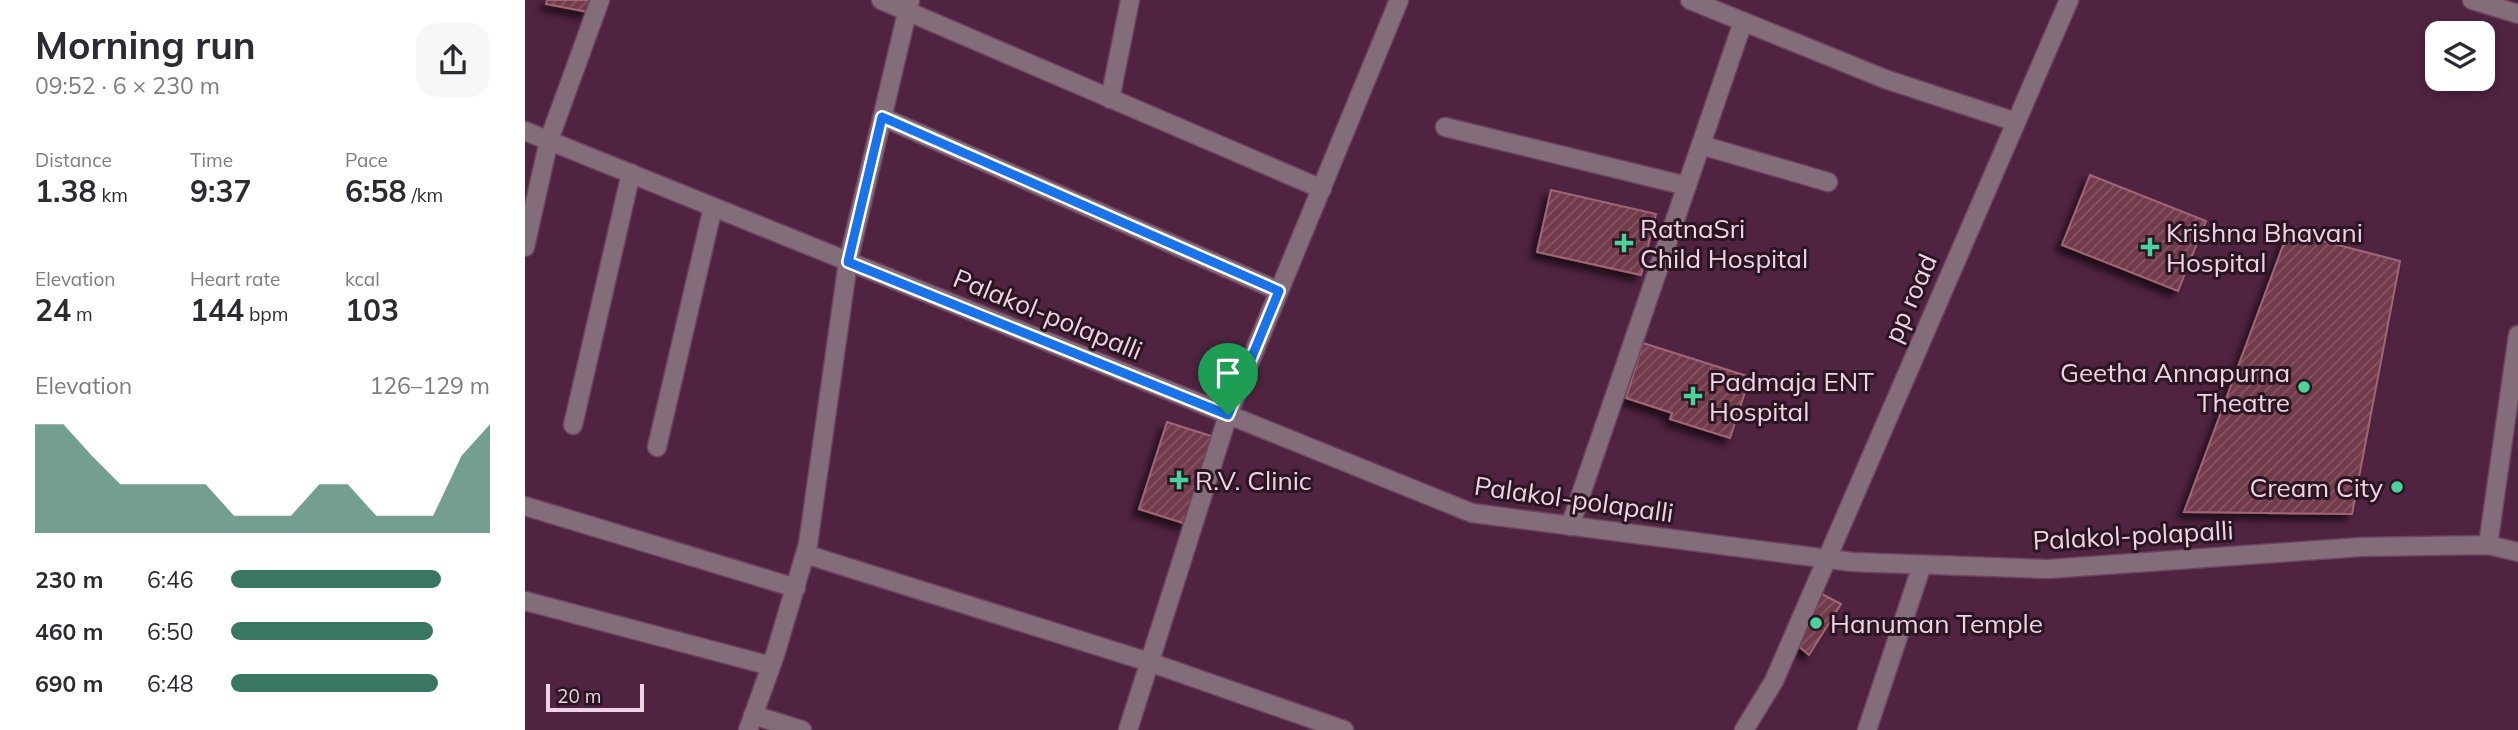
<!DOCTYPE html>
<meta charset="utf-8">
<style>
body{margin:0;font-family:Mulish,sans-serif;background:#f7f7f7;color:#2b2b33;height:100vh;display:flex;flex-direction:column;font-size:26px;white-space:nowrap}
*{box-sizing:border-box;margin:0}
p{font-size:23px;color:#7c7c81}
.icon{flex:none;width:38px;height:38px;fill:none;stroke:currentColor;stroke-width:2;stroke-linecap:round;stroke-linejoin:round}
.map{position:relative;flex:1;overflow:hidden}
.drawer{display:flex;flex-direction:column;background:#fff;width:525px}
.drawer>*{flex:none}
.buttons{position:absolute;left:1900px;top:21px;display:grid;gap:14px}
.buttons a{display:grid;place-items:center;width:70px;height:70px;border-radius:14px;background:#fff;box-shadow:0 4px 10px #0003;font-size:35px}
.scale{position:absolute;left:21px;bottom:18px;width:98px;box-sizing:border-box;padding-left:7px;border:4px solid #f0d3e4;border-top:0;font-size:19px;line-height:24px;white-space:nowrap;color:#f0d3e4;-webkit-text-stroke:5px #2a1522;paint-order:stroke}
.pin{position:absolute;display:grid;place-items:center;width:60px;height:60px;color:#fff;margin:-72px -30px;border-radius:50% 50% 50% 0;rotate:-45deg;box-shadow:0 0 7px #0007}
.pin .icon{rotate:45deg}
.round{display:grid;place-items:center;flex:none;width:74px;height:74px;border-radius:21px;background:#f7f7f7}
.overview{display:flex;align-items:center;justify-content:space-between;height:119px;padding:0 35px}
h1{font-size:38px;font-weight:700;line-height:52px}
.stats{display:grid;grid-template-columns:repeat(3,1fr);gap:10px;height:119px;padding:7px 35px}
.stats div{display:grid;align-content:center}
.stats b{font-size:30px;font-weight:700}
.stats small{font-size:19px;font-weight:400}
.stats p{font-size:19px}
.chart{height:196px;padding:14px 35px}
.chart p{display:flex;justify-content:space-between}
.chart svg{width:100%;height:126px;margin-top:7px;fill:#3a7762;opacity:.7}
ul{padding:0 35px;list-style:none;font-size:23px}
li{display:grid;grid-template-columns:112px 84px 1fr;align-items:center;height:52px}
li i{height:18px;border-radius:9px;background:#3a7762}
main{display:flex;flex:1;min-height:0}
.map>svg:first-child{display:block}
</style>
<main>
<section class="drawer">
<div class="overview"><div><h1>Morning run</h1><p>09:52 · 6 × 230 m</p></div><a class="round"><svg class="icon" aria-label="share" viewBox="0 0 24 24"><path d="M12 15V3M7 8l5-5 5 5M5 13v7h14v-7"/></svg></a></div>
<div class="stats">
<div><p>Distance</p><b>1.38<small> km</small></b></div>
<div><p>Time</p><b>9:37</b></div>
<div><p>Pace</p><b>6:58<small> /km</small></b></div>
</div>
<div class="stats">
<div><p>Elevation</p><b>24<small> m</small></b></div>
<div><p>Heart rate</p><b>144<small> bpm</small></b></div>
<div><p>kcal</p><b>103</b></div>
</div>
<div class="chart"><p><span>Elevation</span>126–129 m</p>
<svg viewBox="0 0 160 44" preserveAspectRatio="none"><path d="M0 44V6L10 6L20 17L30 27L40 27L50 27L60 27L70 38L80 38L90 38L100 27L110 27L120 38L130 38L140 38L150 17L160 6V44z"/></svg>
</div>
<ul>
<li><b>230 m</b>6:46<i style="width:81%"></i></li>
<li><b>460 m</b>6:50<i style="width:78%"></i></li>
<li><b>690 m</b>6:48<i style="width:80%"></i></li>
</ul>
</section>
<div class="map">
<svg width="1993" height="730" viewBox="0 0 1993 730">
<defs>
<pattern id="building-hatch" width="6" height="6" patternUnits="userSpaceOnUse" patternTransform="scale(1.75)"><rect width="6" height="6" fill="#713a4b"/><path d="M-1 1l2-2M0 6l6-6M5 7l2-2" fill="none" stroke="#865665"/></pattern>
<filter id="shadow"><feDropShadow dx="-6" dy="6" stdDeviation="3.5" flood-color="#0009"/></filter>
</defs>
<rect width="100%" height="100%" fill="#502341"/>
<!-- building -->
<path fill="url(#building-hatch)" stroke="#a16576" stroke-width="2" filter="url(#shadow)" d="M22,0H65L63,12L21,4Z
M1565,175L1681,221L1653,291L1537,245Z
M1026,190L1131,214L1116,275L1012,252Z
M1763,232L1875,261L1827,514L1659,512Z
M1118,343L1225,377L1205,438L1145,419L1147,413L1101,398Z
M642,422L689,437L661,524L614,509Z
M1293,592L1316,604L1284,655L1270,643Z"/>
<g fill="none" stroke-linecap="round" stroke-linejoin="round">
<!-- minor casing -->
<g stroke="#6d435e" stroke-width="21">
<path id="minor" d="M356,0L797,189
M1165,0L1360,79L1491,122
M1947,0L1993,14
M585,99L605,0
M357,117L754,291
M920,127L1162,186
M0,131L947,513L1327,562L1523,569L1836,547L1963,545L1993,552
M1176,145L1303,182
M0,247L24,140L75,0
M48,425L106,173
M132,447L188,207
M0,506L271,588
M1045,526L1218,22
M1963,545L1993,335
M280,554L624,662L819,730
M0,601L246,666
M228,715L277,730
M223,730L250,655L283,544L323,262L385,0
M603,730L703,415L874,0
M1219,730L1249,681L1544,0
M1342,730L1397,565"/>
</g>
<!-- minor -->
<use href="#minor" stroke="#846d7b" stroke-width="18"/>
</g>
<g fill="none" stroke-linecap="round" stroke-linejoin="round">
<!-- route casing -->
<g stroke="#fff" stroke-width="14">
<path id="route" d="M357,117L754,291L703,415L323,262Z"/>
</g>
<!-- route -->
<use href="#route" stroke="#1a73e8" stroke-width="9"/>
</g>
<!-- markers -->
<g fill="#4cd39b" stroke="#2a1522" stroke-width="2.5">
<path d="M1095.5 232.5h7v7h7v7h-7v7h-7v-7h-7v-7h7z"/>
<path d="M1621.5 236.5h7v7h7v7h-7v7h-7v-7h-7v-7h7z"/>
<circle cx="1779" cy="387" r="7"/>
<path d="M1164.5 385.5h7v7h7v7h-7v7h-7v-7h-7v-7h7z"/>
<path d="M650.5 469.5h7v7h7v7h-7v7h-7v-7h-7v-7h7z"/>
<circle cx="1872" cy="487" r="7"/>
<circle cx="1291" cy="623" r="7"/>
</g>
<g text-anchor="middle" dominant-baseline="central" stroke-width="6" stroke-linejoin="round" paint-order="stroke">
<!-- poi labels -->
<g font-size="26" fill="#f0d3e4" stroke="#2a1522" text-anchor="start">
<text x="1115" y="228">RatnaSri<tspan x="1115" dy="30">Child Hospital</tspan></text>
<text x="1641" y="232">Krishna Bhavani<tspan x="1641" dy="30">Hospital</tspan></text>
<text x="1765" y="372" text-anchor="end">Geetha Annapurna<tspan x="1765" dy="30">Theatre</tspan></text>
<text x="1184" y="381">Padmaja ENT<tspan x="1184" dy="30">Hospital</tspan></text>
<text x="670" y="480">R.V. Clinic</text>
<text x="1858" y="487" text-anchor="end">Cream City</text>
<text x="1305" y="623">Hanuman Temple</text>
</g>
<!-- street labels -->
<g font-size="26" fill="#f0d3e4" stroke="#2a1522">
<text transform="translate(1385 298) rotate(-66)">pp road</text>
<text transform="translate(523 314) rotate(22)">Palakol-polapalli</text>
<text transform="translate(1049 499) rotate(8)">Palakol-polapalli</text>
<text transform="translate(1608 535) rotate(-3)">Palakol-polapalli</text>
</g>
</g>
</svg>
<div class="buttons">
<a><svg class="icon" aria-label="layers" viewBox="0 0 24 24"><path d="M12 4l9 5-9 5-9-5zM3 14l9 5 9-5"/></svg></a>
</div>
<div class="scale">20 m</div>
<div class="pin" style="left:703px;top:415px;background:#1e9e55"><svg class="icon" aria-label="arrive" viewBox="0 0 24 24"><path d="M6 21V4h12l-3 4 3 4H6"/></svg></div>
</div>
</main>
